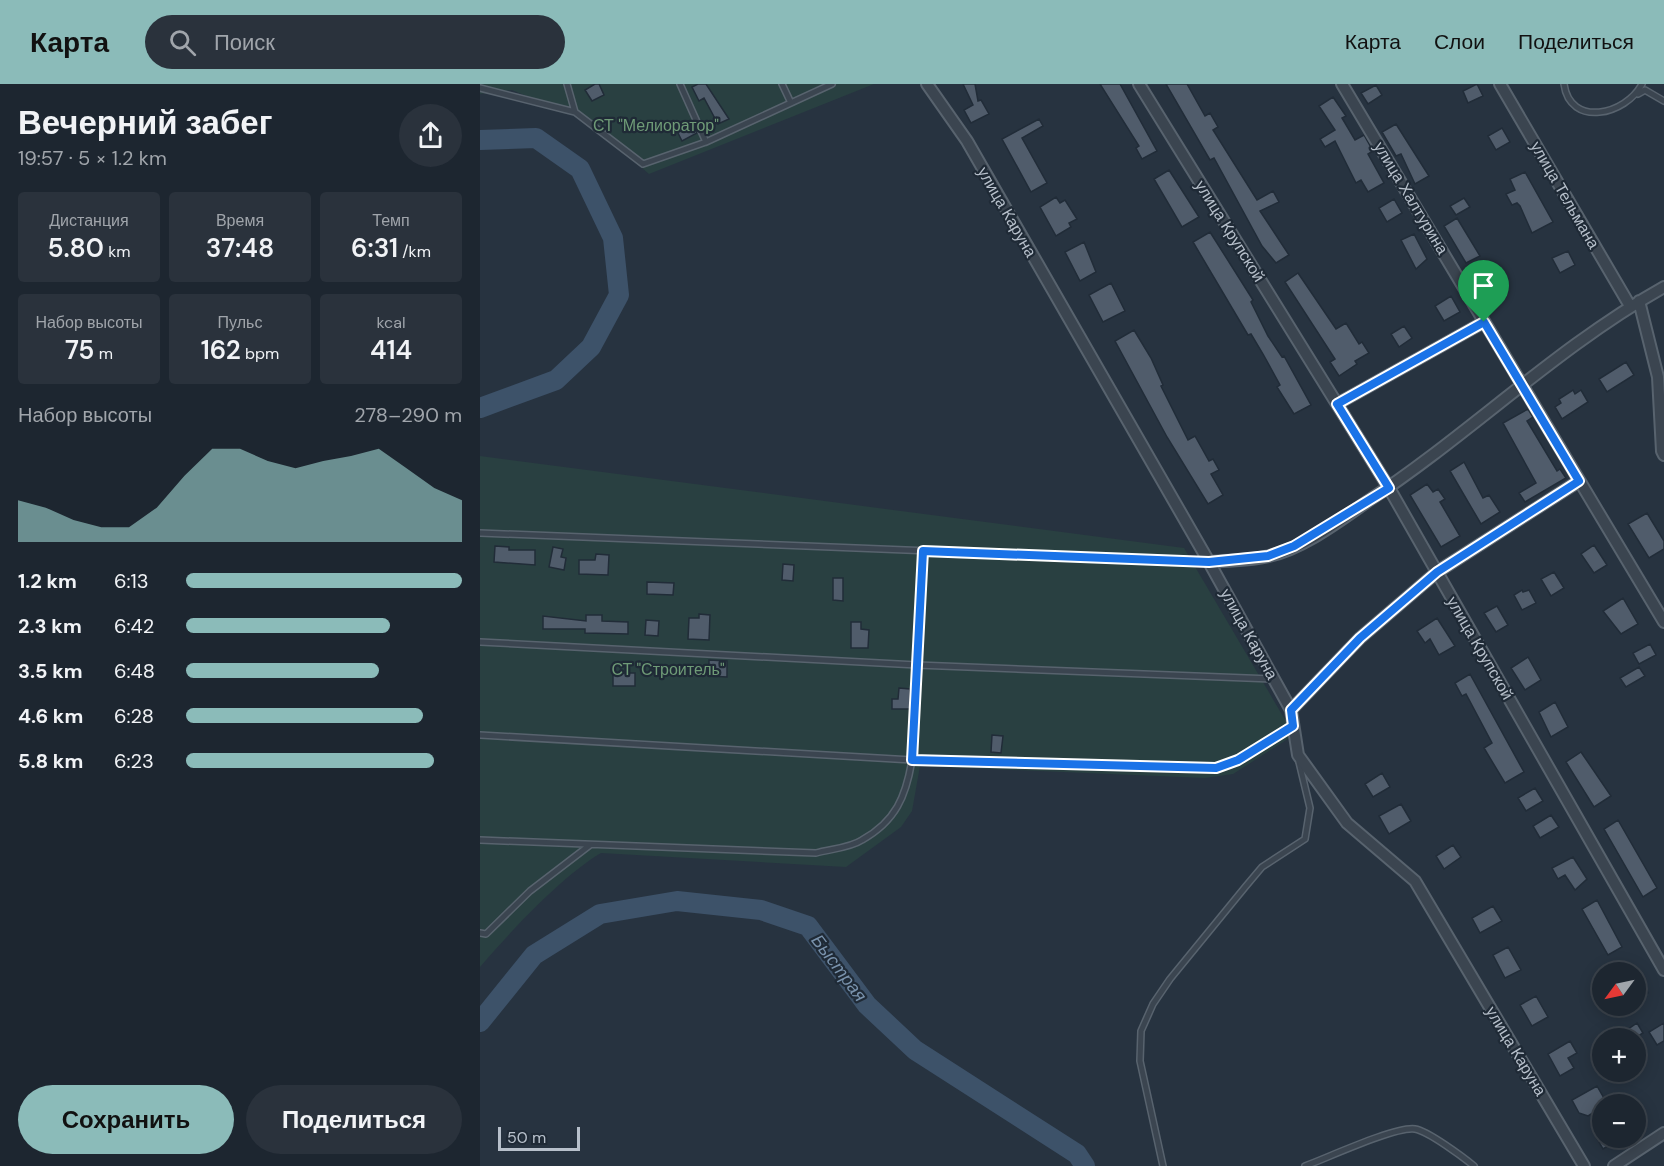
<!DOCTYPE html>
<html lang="ru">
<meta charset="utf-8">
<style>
body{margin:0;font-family:"DM Sans",sans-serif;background:#2a323c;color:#f1f3f6;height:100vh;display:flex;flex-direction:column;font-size:22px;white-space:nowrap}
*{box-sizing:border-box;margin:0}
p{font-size:20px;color:#a0a5ab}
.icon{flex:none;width:33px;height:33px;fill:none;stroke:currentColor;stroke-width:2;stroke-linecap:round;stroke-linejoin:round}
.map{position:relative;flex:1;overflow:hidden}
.details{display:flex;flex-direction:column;background:#1d2630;width:480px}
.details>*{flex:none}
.needle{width:39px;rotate:237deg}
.buttons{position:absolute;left:1112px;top:878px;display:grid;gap:12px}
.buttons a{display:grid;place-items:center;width:54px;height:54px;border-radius:50%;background:#1d2630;box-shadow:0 3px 15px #0003,0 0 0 2px #3b434c;font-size:30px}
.scale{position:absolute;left:18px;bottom:15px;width:82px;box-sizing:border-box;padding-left:6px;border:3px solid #b7c0cb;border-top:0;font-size:16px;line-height:21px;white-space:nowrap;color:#b7c0cb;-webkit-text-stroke:4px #1f2a36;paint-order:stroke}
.pin{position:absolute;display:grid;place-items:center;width:51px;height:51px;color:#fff;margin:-62px -26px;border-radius:50% 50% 50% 0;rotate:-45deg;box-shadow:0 0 6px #0007}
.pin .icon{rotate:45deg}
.round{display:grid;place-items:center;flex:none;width:63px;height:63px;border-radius:32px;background:#2a323c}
.summary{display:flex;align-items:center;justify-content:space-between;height:102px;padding:0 18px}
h1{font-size:33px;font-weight:600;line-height:45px}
.metrics{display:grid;grid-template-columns:repeat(3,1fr);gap:9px;height:102px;padding:6px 18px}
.metrics div{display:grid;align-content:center;border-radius:6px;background:#2a323c;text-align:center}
.metrics b{font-size:26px;font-weight:600}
.metrics small{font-size:16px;font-weight:400}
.metrics p{font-size:16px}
.chart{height:168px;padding:12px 18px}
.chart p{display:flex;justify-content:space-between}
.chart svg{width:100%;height:108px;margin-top:6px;fill:#8bbbb9;opacity:.7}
.primary-button{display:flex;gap:12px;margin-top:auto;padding:12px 18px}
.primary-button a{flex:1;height:69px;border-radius:36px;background:#8bbbb9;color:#111;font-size:24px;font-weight:600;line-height:69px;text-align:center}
.primary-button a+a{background:#2a323c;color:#f1f3f6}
ul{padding:0 18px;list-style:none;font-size:20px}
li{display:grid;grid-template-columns:96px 72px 1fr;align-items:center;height:45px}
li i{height:15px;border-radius:8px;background:#8bbbb9}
header{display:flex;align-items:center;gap:36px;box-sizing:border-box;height:84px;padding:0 30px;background:#8bbbb9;color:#111}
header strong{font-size:28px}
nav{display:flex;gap:33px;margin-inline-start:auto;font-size:21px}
.search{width:420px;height:54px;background:#2a323c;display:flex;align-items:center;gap:15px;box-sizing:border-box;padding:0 21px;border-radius:33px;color:#a0a5ab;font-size:22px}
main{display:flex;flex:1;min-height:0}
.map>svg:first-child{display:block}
</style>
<header>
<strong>Карта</strong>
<div class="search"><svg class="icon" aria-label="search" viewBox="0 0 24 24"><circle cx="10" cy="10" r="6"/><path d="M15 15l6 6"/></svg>Поиск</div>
<nav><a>Карта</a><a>Слои</a><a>Поделиться</a></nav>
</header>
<main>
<section class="details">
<div class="summary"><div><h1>Вечерний забег</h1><p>19:57 · 5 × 1.2 km</p></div><a class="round"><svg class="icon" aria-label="share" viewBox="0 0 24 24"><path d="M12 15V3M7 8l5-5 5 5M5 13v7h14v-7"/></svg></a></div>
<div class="metrics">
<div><p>Дистанция</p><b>5.80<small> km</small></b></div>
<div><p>Время</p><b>37:48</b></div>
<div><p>Темп</p><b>6:31<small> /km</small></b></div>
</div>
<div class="metrics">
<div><p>Набор высоты</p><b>75<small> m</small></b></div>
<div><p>Пульс</p><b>162<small> bpm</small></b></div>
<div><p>kcal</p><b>414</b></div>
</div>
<div class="chart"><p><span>Набор высоты</span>278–290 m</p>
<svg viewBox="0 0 160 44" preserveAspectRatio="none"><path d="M0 44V27L10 30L20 35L30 38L40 38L50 30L60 17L70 6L80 6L90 11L100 14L110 11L120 9L130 6L140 14L150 22L160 27V44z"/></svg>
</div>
<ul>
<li><b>1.2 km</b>6:13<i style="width:100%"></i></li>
<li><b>2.3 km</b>6:42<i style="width:74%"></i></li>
<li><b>3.5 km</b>6:48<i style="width:70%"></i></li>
<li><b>4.6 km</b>6:28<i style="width:86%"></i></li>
<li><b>5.8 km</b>6:23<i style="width:90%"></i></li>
</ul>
<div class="primary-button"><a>Сохранить</a><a>Поделиться</a></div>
</section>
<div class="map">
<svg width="1184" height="1082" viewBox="0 0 1184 1082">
<rect width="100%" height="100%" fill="#273340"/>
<!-- green -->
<path fill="#294041" d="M0,0H394L169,90L107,37L32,6L0,10Z
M0,372L704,464L814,651L753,690L725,694L440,682L432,727L421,743L366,783L121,769C82,792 30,848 0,883Z"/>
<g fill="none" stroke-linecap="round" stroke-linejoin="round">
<!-- river -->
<path stroke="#3d5269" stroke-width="20" d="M0,56L56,54L100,85L133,154L139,211L111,263L76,296L0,324
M0,938L54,871L120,830L197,817L281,826L328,842L387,921L435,966L597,1070L605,1082"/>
</g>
<!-- building -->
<path fill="#505c6b" stroke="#212c38" stroke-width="1.5" d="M115,0H119L124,11L112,17L105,6Z
M218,0H226L249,35L238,40L224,14L219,17L212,3Z
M483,0H495L498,17L501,16L509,30L491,39L484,26L493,21Z
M620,0H640L677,67L662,75L656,64L659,62Z
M686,0H707L725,32L730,29L738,43L733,46L777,116L793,107L799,118L780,127L809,171L796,179L782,162L734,74L730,76Z
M997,0L1003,12L988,19L983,7Z
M896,1L902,11L888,20L881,9Z
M853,13L866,32L862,34L875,56L884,51L893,67L888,70L904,99L888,108L881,96L876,99L855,57L845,63L840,55L855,46L839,22Z
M559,35L563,42L542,54L567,99L551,108L522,55Z
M212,39L217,49L202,57L197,47Z
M916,40L949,92L935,100L921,70L916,72L902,48Z
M1022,44L1030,58L1016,66L1008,52Z
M689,86L719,133L702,143L674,95Z
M1045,88L1073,138L1052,149L1040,122L1037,119L1032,121L1026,110L1035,106L1030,95Z
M576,113L580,119L585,116L597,135L589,139L591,143L576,152L560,123Z
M984,114L990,123L976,131L970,122Z
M914,115L922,129L907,138L899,124Z
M977,134L1000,172L986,179L964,142Z
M730,148L773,216L771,218L788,252L802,273L804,272L831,321L814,330L797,303L800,301L783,270L771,250L768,251L713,158Z
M934,150L947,175L936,185L921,156Z
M604,158L616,188L600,197L585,168Z
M1088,167L1095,181L1080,189L1072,174Z
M818,189L856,245L866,239L879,260L882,258L889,269L875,277L877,280L859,292L850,278L855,275L805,198Z
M631,199L645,227L623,238L609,211Z
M1013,202L1021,215L1008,223L1000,210Z
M971,212L980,228L964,237L955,222Z
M924,242L932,254L919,263L911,250Z
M654,246L671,274L683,301L681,302L708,356L715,352L729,377L733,375L739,386L731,390L743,411L728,420L687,353L635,257Z
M1146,278L1154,291L1127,308L1119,295Z
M1093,306L1095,310L1101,306L1108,318L1082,335L1075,323L1081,319L1079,315Z
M1048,325L1053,333L1047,337L1077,387L1080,385L1086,394L1045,418L1039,409L1056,399L1023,339Z
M984,378L1003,414L1009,411L1020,428L1001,440L970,387Z
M947,400L953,408L958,405L965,415L960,418L980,452L961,463L930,411Z
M1167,429L1184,457V465L1169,474L1148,440Z
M1114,461L1127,481L1114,489L1101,470Z
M15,462L29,463V466H55V481L14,478Z
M73,463L83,465L81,473L86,474L84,486L69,483Z
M116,470L129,471L128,491L99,490V476H115Z
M303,480L314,481L313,497L302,496Z
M1074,488L1084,504L1071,512L1061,495Z
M353,494H363V517L353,516Z
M167,498L194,499L193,511L167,510Z
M1042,506L1043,508L1049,506L1056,519L1042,526L1034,511Z
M1143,514L1158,540L1141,550L1123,527Z
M1017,522L1028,541L1016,548L1004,529Z
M219,530L230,531L229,556L208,555L209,534H219Z
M106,531H122V537L148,538V550L105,549V545H63V532L106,537Z
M957,534L975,562L959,571L950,555L945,559L937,547Z
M166,536L179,537L178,552L165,551Z
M371,538H381V545L389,546L388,564H371Z
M1170,560L1176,571L1159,580L1153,569Z
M1048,573L1061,596L1045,606L1031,584Z
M229,576L247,577V593L229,592Z
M1159,583L1165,592L1146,603L1140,594Z
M133,589H155V602H133Z
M990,590L1044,688L1025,699L1004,664L1012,659L986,610L982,612L975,599Z
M419,604L430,605V625H412V615H418Z
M1075,618L1088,643L1071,653L1059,628Z
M512,651L523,652L521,669L511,668Z
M1101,668L1131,712L1114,723L1086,678Z
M902,689L910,703L893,713L885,700Z
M1055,704L1063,717L1046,727L1038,714Z
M921,720L931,737L909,750L899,732Z
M1071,731L1079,743L1060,754L1053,742Z
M1138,736L1177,804L1163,813L1124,745Z
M973,761L981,773L964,785L956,772Z
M1093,773L1107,795L1095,806L1085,791L1078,795L1072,784Z
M1117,816L1142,863L1128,871L1102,825Z
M1013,822L1022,837L1000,849L992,834Z
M1028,863L1041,886L1025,894L1013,871Z
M1161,895L1168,909L1155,916V898Z
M1056,912L1068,933L1052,942L1040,921Z
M1157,939L1163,949L1155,954H1148L1144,948Z
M1184,939V957L1177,961L1169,948Z
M1090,957L1097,969L1088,974L1094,984L1080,992L1068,970Z
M1117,1002L1125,1016L1118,1020L1121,1024L1108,1032L1099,1029L1092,1016Z
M1116,1053H1142L1123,1065Z"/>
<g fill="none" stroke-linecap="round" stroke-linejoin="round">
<!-- lane casing -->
<g stroke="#58636e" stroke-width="8">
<path id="lane" d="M87,0L95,28
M200,0L226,58
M302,0L311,19
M1084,0C1090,44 1146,31 1162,0
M0,4L95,28L163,80L226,58L352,0
M1158,10L1165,6L1184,17
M0,449L729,478
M0,558L437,581L792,595
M0,651L432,676L736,684L757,676L813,642
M0,756L336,769C350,765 370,764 382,756C416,737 426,712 432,676L443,467
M0,849L6,850L50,807L110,761
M683,1082L660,977L661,947L673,920L690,895L766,802L782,783L825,755L830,724L819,678
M825,1082C847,1074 916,1042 935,1045C948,1047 983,1073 994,1082"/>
</g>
<!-- street casing -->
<g stroke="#58636e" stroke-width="14">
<path id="street" d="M447,0L487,57L729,478L811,626L818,671L867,739L935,797L1104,1082
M659,0L909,404L1184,886
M862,0L1184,538
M1020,0L1150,222
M1159,217L1178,293L1182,367L1184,371
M857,320L1004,238
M729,478C748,476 770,477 789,472C824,464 859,437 888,417C990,350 1077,263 1184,203
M811,626L880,554L957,488L1099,397
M1134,1082L1184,1049"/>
</g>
<!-- lane -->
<use href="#lane" stroke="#3b4550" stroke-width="5"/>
<!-- street -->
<use href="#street" stroke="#3b4550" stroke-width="10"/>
</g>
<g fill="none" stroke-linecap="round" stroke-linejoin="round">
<!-- route casing -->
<g stroke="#fff" stroke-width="12">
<path id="route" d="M1004,238L1099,397L957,488L880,554L811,626L813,642L758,676L736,684L432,676L443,467L729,478L788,472L814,462L909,404L857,320Z"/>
</g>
<!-- route -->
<use href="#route" stroke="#1a73e8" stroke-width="8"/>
</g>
<g text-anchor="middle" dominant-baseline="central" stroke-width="4.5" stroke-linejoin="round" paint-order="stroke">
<!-- park labels -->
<g font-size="16" fill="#6f9b77" stroke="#1f2a36">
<text x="176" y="41">СТ "Мелиоратор"</text>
<text x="188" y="585">СТ "Строитель"</text>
</g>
<!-- street labels -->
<g font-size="16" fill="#b7c0cb" stroke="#1f2a36">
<text transform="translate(1085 111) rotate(60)">улица Тельмана</text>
<text transform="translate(931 114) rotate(59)">улица Халтурина</text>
<text transform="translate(527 128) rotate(60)">улица Каруна</text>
<text transform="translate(750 147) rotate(58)">улица Крупской</text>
<text transform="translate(769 550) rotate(61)">улица Каруна</text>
<text transform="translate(1000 564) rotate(60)">улица Крупской</text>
<text transform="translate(1036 967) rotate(59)">улица Каруна</text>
</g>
<!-- water labels -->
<g font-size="18" font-style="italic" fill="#7992ac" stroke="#1f2a36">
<text transform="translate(359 884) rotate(53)">Быстрая</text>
</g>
</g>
</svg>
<div class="buttons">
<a><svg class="needle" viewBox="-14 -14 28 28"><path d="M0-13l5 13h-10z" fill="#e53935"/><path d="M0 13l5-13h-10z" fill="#a0a5ab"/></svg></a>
<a>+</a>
<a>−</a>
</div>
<div class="scale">50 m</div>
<div class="pin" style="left:1004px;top:238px;background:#1e9e55"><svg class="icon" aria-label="arrive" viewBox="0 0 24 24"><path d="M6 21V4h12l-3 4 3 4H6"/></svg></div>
</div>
</main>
